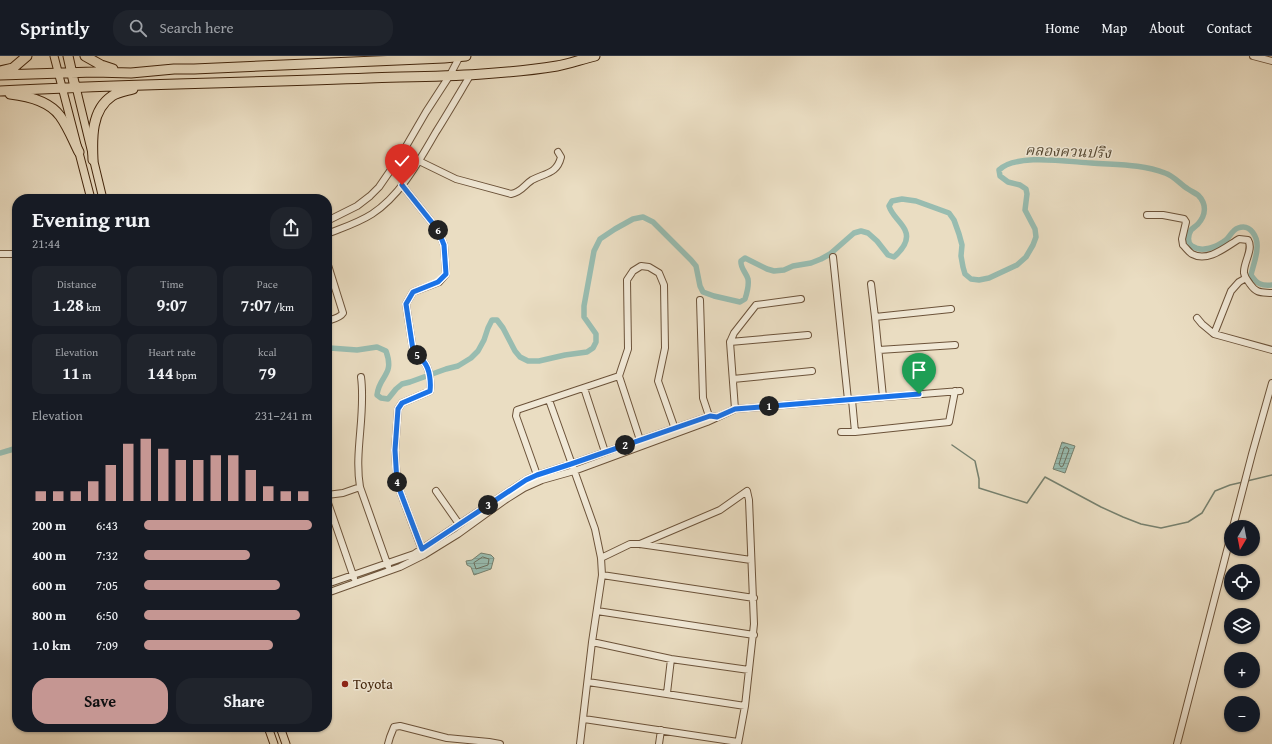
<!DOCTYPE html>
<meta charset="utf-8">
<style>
body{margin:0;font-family:"Gentium Book Plus","Noto Serif Thai",serif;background:#20242c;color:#f1f3f6;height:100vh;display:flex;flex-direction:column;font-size:15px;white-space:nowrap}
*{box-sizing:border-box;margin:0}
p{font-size:13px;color:#9ea1a6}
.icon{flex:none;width:22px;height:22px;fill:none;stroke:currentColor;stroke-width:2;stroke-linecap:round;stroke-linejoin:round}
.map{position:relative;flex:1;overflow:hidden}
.sheet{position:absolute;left:12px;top:138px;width:320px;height:538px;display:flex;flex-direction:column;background:#171b24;border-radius:16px;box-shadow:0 1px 3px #0004}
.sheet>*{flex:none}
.needle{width:26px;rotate:190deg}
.tools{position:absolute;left:1224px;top:464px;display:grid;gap:8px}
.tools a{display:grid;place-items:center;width:36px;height:36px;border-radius:50%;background:#171b24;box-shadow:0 1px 3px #0004;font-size:20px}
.pin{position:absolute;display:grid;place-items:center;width:34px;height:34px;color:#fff;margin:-41px -17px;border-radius:50% 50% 50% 0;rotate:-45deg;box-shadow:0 0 4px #0007}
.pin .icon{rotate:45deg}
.km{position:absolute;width:20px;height:20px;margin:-10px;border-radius:50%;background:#222;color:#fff;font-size:11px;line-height:20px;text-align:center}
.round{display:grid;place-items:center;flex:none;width:42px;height:42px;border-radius:16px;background:#20242c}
.headline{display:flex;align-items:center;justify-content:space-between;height:68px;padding:0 20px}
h1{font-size:22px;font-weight:700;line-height:30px}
.figures{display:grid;grid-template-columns:repeat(3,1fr);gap:6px;height:68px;padding:4px 20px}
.figures div{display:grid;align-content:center;border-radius:10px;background:#20242c;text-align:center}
.figures b{font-size:17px;font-weight:700}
.figures small{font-size:11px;font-weight:400}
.figures p{font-size:11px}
.chart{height:112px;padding:8px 20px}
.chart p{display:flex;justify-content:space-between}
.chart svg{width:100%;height:72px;margin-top:4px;stroke:#c59692;stroke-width:6}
.primary-button{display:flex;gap:8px;margin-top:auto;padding:8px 20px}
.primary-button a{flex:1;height:46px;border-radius:16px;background:#c59692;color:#111;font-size:16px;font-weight:700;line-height:46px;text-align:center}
.primary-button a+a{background:#20242c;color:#f1f3f6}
ul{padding:0 20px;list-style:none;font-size:13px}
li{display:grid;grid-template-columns:64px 48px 1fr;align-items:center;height:30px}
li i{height:10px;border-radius:5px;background:#c59692}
header{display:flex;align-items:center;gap:24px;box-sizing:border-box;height:56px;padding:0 20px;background:#171b24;border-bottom:1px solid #363941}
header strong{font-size:19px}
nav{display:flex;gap:22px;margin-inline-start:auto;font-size:14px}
.search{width:280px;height:36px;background:#20242c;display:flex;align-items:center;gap:10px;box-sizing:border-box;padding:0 14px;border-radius:16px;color:#9ea1a6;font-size:15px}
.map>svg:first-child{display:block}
</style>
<header>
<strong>Sprintly</strong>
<div class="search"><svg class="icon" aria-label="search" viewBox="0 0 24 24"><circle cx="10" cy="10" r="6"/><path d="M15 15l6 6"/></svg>Search here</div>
<nav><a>Home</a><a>Map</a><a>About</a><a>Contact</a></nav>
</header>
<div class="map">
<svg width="1272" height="688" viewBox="0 0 1272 688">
<defs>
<pattern id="water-rules" width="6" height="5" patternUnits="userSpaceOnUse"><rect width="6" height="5" fill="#98bcb0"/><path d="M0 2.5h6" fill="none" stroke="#84a196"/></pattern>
</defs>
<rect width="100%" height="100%" fill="#eaddc2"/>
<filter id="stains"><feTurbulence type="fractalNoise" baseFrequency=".005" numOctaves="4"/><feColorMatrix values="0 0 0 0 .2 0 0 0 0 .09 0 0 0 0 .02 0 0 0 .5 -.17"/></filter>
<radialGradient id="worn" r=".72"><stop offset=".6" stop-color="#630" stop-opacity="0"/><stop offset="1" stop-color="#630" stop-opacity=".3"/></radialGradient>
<!-- water -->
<path fill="url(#water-rules)" stroke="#76806e" d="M1062,386L1075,390L1065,417L1053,413Z
M481,497L491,499L494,502L491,513L474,519L471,511L467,509L466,505L472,504Z"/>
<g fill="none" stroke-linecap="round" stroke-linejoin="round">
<!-- shore -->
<path stroke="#6d705e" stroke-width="1" d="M1066,391L1068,392L1069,394L1063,410L1061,411L1059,408L1064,392Z
M483,501L489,503L488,509L476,513L474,507Z"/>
<!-- stream -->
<path stroke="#76806e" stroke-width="1.5" d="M952,389L975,405L979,423V432L1027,447L1045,421L1101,451L1123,461L1141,468L1161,472L1188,466L1202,457L1215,435L1230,429L1243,426
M1247,425L1272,419"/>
<!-- canal -->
<path stroke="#98bcb0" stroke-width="5.5" d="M327,293L330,292L357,294L377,291L386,295C395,320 379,319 377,339L381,342L388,343L396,333L402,328L410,326L446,313L458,310L471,302L478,295L484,284L488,272L492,264H497L503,272L515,295L520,301L528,305H539L565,299L587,296L593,292L596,286V278L584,261V250L594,195L600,183L615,173L633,163L643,161L653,166L691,204L696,210L700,230L703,236L714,240L740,246L745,243C747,237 749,229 748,223C746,216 740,212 741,205L745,202L767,213L774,215L784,214L793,210L811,207L821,203L830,198L854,177L861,175L868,177L877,185L888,199L894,201C902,194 910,184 905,174C901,165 892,160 889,150L892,145L902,143L916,145L949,157L954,164L959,178L962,189L961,200L963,211L965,218L971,223L979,224L989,222L1017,209L1026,201L1033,189L1036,181L1035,173L1025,154L1027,138L1026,133L1020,129L1008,126L1000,120L999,114C1015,97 1070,106 1091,107C1115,109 1142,108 1165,117C1174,120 1180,128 1188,133C1191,135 1195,137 1198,139C1207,148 1206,159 1198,168C1196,170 1193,172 1191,174C1188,179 1187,187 1192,190C1202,197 1217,191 1226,184C1230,181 1232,174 1238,172C1251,167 1258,182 1257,192C1257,200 1253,210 1251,219C1257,228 1261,230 1272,229
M0,397L17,392"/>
<!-- minor casing -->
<g stroke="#6c533a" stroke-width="8">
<path id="minor" d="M1253,0L1272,5
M419,105L456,123L511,138C522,136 524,129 532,124C545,117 557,118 561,101L558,96
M402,129L438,174L444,189L446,218L439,226L413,236L406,248L413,294C416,299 420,302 424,306C430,313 431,327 430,335L402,347L398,353L395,394L397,427L424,499
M1147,159H1163L1184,163L1186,166L1182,183L1183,189C1186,192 1189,196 1192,198C1208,207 1227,190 1239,183L1248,184C1254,193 1243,207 1244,217C1245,222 1248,225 1250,228C1257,238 1261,236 1272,237
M327,165L357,150L370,140L379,131L401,99L426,56L450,19L460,0
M327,178C342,172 358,167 372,158C401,139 419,105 436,76C448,57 459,38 471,18
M0,198H17
M833,201L848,344
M327,206L343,257C340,262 333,263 327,265
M871,228L875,261L883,341
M700,244L703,342L710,363
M875,261L951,253
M1197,262L1202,268L1214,278L1272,294
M1214,278L1231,235L1239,226L1246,222
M730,286L808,279
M879,294L955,289
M361,321C366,358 354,395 360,431L388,510
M733,323L812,315
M584,332L605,396
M549,344L595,473L601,502L602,519L592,586L580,688
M852,344L855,376
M735,353L730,286L734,277L756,249L801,243
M841,376H855L949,366L955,335
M640,384L619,320L628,293L627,224L633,215L641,210L649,211L659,217L664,229L665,292L658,325L675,373
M537,419L516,360L517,354L619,320
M436,435L459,468
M327,439L343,437L360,431
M327,444L354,522
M1233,471L1252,398L1272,327
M640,488L720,454L747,435L749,444L754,568L745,650L738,688
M601,502L630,488H640L751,504
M602,519L754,542
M327,528L414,498L526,424L537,419L571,408L710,360L717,361
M327,537L400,511L424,499L458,478L505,444L524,432L542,424L574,415L707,366L735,353L960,335
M597,555L754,579
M592,586L671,603L749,614
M588,626L745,650
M667,637L671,603
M584,663L738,686
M388,688L390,681L394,671L400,670L447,682L489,686L500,688
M659,688L661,674
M1177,688L1231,479"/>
</g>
<!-- major casing -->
<g stroke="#42250c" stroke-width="9">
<path id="major" d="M54,0L91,143
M75,27L103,143
M268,671L274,688
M280,671L286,688"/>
</g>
<!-- highway casing -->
<g stroke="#42250c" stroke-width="11">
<path id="highway" d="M68,0L75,31
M85,0L101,9L113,13
M0,15L13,12L27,0
M0,19L94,16L131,17L174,13H194L444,2L466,0
M0,35C123,28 246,27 369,22C432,20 495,20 557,10C569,8 582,3 595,0
M10,38C28,40 49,45 60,60C68,71 73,84 79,96
M93,104C92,83 91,54 112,40C118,36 126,35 133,33"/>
</g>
<!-- minor -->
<use href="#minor" stroke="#f1e9d7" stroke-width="6"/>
<!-- major -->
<use href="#major" stroke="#eaddc2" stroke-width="7"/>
<!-- highway -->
<use href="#highway" stroke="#eaddc2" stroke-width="9"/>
</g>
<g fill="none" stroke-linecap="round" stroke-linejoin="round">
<!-- route casing -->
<g stroke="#fff" stroke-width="8">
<path id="route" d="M402,129L438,174L444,189L446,218L438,226L413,236L406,248L413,294C416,299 421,302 424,306C430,313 431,327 430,335L402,347L398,353L395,394L397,427L422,493L526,424L537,419L571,408L710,360L717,361L735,353L919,338"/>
</g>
<!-- route -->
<use href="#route" stroke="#1a73e8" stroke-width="5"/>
</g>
<!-- markers -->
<circle fill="#8f2418" stroke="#f1e9d7" stroke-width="1.5" cx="345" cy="628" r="4"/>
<g text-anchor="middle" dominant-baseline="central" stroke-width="3" stroke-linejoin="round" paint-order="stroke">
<!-- poi labels -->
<g font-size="14" fill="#42250c" stroke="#f1e9d7" text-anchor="start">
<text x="353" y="628">Toyota</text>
</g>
<!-- water labels -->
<g font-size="15" font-style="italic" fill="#584b35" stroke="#f1e9d7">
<text transform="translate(1068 95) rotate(2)">คลองควนปริง</text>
</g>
</g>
<rect width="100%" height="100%" filter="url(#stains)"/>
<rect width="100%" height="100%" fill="url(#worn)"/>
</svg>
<div class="tools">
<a><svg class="needle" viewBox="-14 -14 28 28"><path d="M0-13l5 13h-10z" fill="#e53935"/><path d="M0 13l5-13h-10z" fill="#9ea1a6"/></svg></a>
<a><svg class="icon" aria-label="locate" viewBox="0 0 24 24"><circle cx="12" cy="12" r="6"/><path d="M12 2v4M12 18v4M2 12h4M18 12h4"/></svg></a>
<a><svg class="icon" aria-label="layers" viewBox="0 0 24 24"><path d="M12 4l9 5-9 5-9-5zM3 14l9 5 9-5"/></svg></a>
<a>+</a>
<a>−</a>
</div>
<div class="pin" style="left:919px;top:338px;background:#1e9e55"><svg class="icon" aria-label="arrive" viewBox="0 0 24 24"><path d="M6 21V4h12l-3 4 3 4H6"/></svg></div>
<div class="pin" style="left:402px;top:129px;background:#d93025"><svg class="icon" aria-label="check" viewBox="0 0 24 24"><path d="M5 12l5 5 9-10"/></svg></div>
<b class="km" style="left:769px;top:350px">1</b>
<b class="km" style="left:625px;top:389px">2</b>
<b class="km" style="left:488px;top:449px">3</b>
<b class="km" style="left:397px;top:426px">4</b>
<b class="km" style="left:417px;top:299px">5</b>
<b class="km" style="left:438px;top:174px">6</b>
<section class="sheet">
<div class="headline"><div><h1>Evening run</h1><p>21:44</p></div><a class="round"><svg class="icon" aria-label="share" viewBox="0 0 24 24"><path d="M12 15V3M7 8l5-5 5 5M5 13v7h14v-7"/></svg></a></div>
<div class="figures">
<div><p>Distance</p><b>1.28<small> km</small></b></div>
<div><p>Time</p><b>9:07</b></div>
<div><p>Pace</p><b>7:07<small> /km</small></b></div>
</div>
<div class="figures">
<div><p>Elevation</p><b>11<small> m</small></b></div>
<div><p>Heart rate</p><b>144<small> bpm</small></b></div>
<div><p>kcal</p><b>79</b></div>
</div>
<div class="chart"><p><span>Elevation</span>231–241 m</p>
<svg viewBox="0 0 160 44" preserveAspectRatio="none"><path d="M5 44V38M15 44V38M25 44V38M35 44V32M45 44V22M55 44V9M65 44V6M75 44V12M85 44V19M95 44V19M105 44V16M115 44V16M125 44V25M135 44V35M145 44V38M155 44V38"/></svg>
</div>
<ul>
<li><b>200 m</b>6:43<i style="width:100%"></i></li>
<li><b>400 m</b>7:32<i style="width:63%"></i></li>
<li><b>600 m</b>7:05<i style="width:81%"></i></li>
<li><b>800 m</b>6:50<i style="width:93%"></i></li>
<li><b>1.0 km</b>7:09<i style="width:77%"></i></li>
</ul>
<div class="primary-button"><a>Save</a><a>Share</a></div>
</section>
</div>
